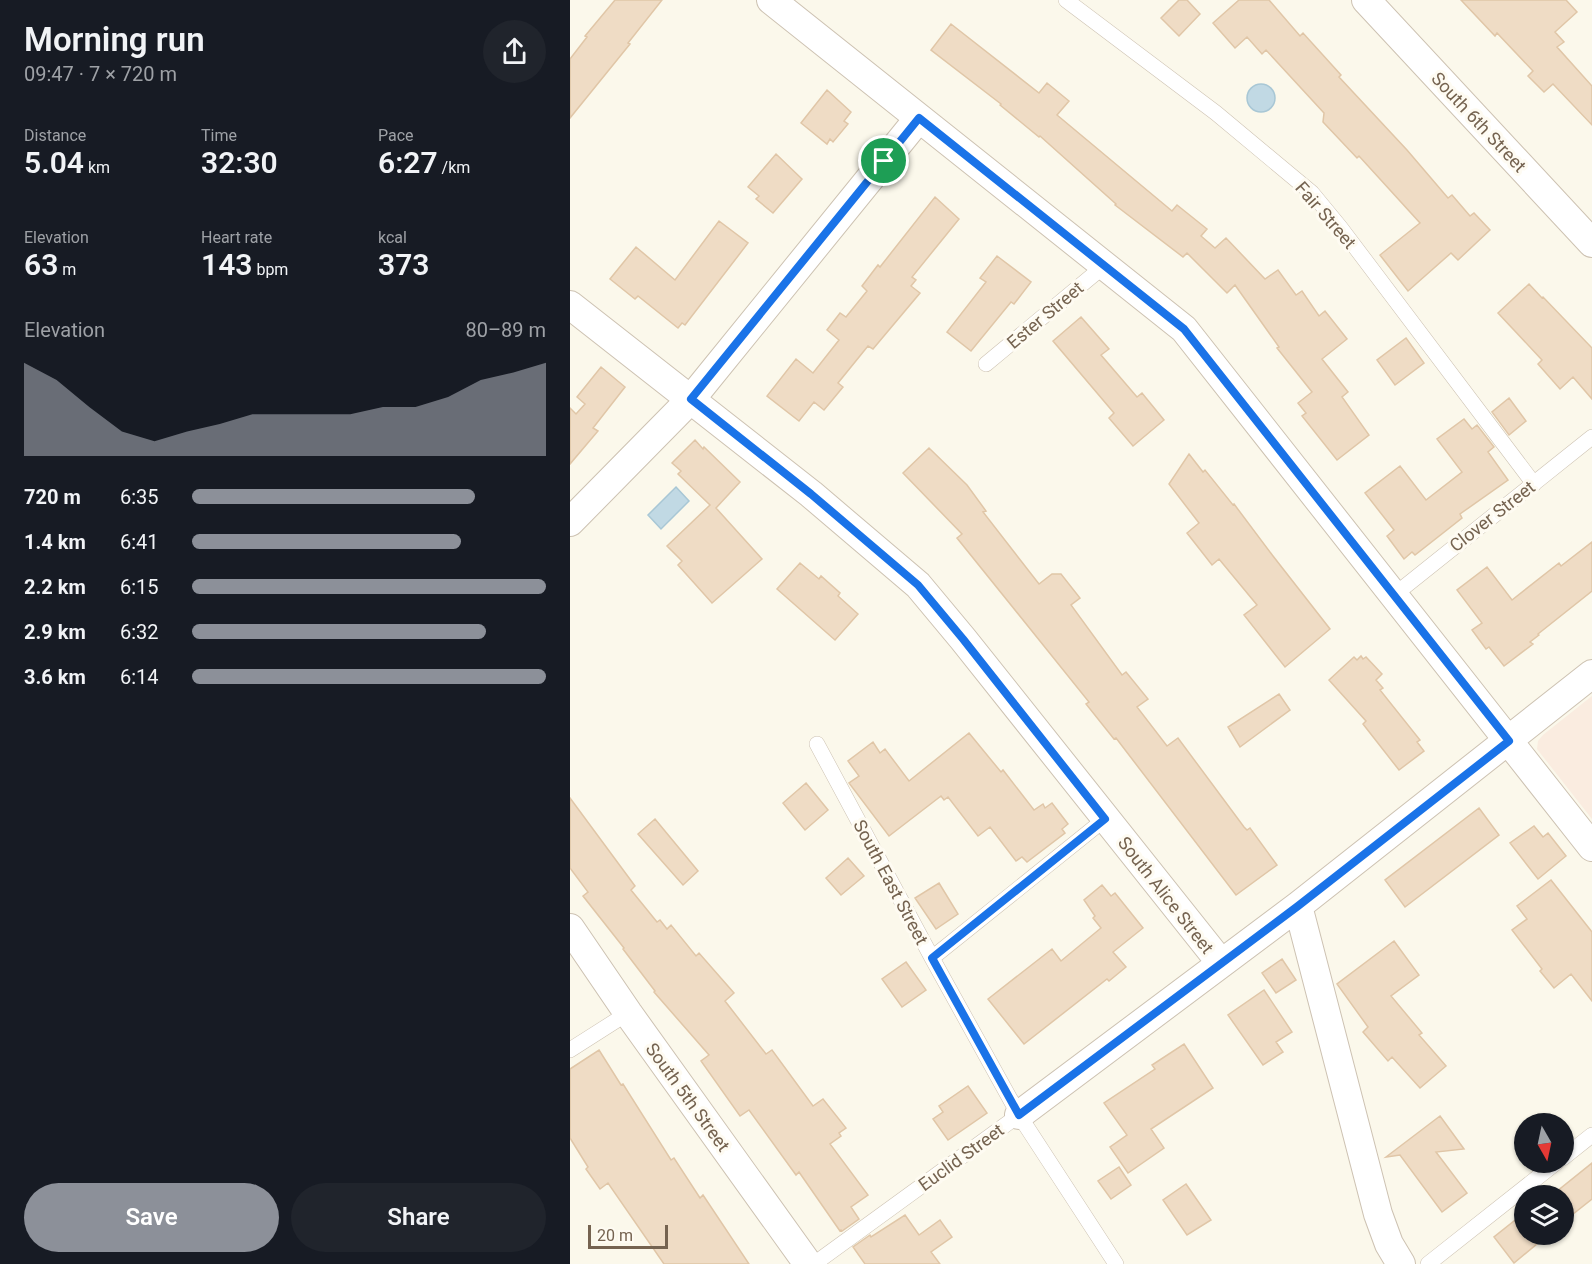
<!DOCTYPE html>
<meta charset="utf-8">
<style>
body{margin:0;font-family:Roboto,sans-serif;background:#20242c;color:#f1f3f6;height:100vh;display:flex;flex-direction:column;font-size:22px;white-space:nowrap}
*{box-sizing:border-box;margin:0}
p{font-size:20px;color:#9ea1a6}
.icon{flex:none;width:33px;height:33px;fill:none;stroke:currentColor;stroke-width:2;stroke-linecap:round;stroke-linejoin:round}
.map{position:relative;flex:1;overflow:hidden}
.sheet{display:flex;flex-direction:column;background:#171b24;width:570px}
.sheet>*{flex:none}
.needle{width:39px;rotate:171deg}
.tools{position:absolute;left:944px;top:1113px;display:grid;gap:12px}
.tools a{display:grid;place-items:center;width:60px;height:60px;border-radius:50%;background:#171b24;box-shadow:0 2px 4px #0004;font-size:30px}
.scale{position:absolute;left:18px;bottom:15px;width:80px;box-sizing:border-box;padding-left:6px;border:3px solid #756350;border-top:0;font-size:16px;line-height:21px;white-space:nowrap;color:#756350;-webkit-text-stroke:4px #fefbf2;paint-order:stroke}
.pin{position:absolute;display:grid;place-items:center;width:51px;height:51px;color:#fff;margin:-26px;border:3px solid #fff;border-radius:50%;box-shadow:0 2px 6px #0007}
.round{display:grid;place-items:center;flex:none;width:63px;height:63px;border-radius:32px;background:#20242c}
.head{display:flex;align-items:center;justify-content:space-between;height:102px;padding:0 24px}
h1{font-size:33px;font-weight:600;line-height:45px}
.stats{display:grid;grid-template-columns:repeat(3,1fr);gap:9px;height:102px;padding:6px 24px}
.stats div{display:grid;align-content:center}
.stats b{font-size:30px;font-weight:600}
.stats small{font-size:16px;font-weight:400}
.stats p{font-size:16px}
.chart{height:168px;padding:12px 24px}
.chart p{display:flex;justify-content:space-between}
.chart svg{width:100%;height:108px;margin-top:6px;fill:#8c9099;opacity:.7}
.primary-button{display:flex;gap:12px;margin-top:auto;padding:12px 24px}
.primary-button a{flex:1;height:69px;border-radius:36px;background:#8c9099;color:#fff;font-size:24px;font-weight:600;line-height:69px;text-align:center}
.primary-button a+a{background:#20242c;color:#f1f3f6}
ul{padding:0 24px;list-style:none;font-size:20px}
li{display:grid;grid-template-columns:96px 72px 1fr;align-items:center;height:45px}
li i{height:15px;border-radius:8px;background:#8c9099}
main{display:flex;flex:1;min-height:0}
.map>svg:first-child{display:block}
</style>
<main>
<section class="sheet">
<div class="head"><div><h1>Morning run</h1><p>09:47 · 7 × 720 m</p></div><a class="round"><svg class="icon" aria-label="share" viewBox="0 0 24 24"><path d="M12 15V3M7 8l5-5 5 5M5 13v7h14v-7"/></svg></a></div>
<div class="stats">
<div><p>Distance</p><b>5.04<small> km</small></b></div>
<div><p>Time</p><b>32:30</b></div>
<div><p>Pace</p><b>6:27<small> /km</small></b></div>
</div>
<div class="stats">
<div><p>Elevation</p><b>63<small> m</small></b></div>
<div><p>Heart rate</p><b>143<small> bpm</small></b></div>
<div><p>kcal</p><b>373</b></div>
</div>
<div class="chart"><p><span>Elevation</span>80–89 m</p>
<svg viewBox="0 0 160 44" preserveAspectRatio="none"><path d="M0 44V6L10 13L20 24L30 34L40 38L50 34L60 31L70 27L80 27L90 27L100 27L110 24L120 24L130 20L140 13L150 10L160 6V44z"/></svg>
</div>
<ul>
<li><b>720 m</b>6:35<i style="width:80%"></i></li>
<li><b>1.4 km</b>6:41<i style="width:76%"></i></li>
<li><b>2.2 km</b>6:15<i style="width:100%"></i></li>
<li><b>2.9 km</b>6:32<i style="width:83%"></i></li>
<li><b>3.6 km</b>6:14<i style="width:100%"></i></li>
</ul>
<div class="primary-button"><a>Save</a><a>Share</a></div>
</section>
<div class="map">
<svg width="1022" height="1264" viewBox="0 0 1022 1264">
<rect width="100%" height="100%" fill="#fbf8eb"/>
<!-- commercial -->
<path fill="#faece0" d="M1022,696V819L967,749L968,741L973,735Z"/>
<!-- water -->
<path fill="#c1d9e4" stroke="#a8c7d5" stroke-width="1.5" d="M677 98a14 14 0 1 1 28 0a14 14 0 1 1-28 0Z
M106,487L119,501L91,529L78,515Z"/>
<!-- building -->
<path fill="#efdcc5" stroke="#e0c6a7" stroke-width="1.5" d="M45,0H92L58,43L60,44L0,118V59L17,37L15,36Z
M609,0H617L630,14L609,36L591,18Z
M669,0H699L730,36L733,33L771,75L769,77L837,150L878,198L882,195L900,216L904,213L920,230L888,260L881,253L838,291L810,255L850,223L789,156L787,158L753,122L754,113L696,50L692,54L677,37L665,48L643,23Z
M891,0H996L1007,12L985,32L994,42L987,47L1022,86V125L983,84L974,92L958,76L963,71L927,33L925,36Z
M381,24L469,93L477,83L499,101L487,115L602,211L607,205L637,229L631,236L645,248L656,238L695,279L708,270L726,295L732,291L749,316L755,311L777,339L752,359L778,392L772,397L799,435L767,460L732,416L736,413L728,403L742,392L707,348L709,347L665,285L657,293L617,253L613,257L545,205L546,204L470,136L469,137L430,105L431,104L361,50Z
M257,90L281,112L274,121L278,124L263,142L260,139L257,144L231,123Z
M206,154L232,179L203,213L186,199L189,196L178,187Z
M365,197L389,219L342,277L346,280L341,286L350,293L303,349L298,346L268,383L273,387L254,410L244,402L229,421L197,396L226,359L243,373L269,340L257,330L270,313L276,317L297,291L292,286L308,265L310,267Z
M149,221L178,243L115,325L112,323L108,328L68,296L65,299L40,279L66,247L105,280Z
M427,256L461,282L444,304L441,302L401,351L377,332L416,282L410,278Z
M959,284L972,298L973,297L1022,348V399L1003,377L990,389L968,364L972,360L928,313Z
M511,317L539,349L531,355L567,397L572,393L594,420L563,446L539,418L544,413L483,341Z
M836,338L854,363L825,385L807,360Z
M31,367L55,387L23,428L28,431L0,464V408L6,414L15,404L7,397Z
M939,398L956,421L939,435L922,412Z
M894,419L902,429L907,425L924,447L918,452L938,480L890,514L892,518L845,555L842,552L834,559L817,536L824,530L795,493L830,466L856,500L892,472L867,439Z
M125,440L133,449L134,447L170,482L146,508L192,559L142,603L108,565L112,561L97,546L140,505L108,474L111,471L102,463Z
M359,448L397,485L416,511L413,512L469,584L482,574H491L510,598L501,605L552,675L556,672L578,699L567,707L597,746L608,738L674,827L677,830L680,828L707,865L666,895L546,738L544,739L516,704L519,702L387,538L392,534L333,473Z
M619,454L633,472L635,470L663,505L664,504L703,556L760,629L715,667L674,615L687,605L649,559L642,565L617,533L629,523L599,484Z
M1022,542V591L968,634L969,635L960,642L963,644L934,666L919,647L916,649L902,630L912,623L887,590L917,567L942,600L989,563L991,566Z
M230,563L249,579L251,576L270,593L268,596L288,614L265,640L207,589Z
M791,656L793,659L796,657L812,674L806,680L813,688L810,690L850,740L847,742L854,751L829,770L793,724L796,721L759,680L784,657L787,660Z
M709,694L720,710L670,747L658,727Z
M399,733L431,772L433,770L464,810L473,804L475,808L482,803L498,824L492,829L495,833L457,862L452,857L446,861L420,827L408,836L378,797L374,800L371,796L319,836L279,783L289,776L278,761L303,742L310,753L315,749L339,781Z
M236,783L258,810L235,830L213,803Z
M0,798L65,886L61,890L87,922L90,920L97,929L101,925L126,956L129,953L164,993L155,1001L196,1054L202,1050L243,1106L253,1099L276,1128L269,1133L271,1136L260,1144L298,1195L281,1207L289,1219L272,1231L271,1230L270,1231L229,1172L226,1175L179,1110L170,1116L131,1061L139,1055L84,992L85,991L53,949L54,948L13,896L18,892L0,868Z
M909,808L929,835L835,907L815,880Z
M85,819L128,871L113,885L68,834Z
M964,826L973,837L978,833L996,856L968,879L940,843Z
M278,858L294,876L271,895L256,878Z
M981,880L1022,932V1001L1001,974L984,988L970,971L972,969L942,930L957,919L947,906Z
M369,883L388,914L366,929L345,898Z
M532,885L541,896L545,893L573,928L543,952L556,967L539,981L537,979L454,1044L418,999L482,949L491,961L531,928L523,918L525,916L514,900Z
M824,941L849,975L821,996L852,1033L849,1035L876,1066L850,1088L822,1057L818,1061L793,1032L798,1027L767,984Z
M712,959L726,980L706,993L692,973Z
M336,962L356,990L332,1007L312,979Z
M694,990L722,1032L706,1042L713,1052L693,1065L658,1015Z
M614,1044L643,1088L581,1129L594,1148L558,1173L540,1147L557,1135L534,1103L585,1069L582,1065Z
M29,1050L51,1085L53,1084L101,1160L104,1158L130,1198L133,1195L179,1264H94L38,1183L30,1189L16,1169L18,1167L0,1138V1069Z
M398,1086L417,1113L378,1140L363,1119L373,1112L369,1106Z
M870,1116L894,1149L866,1152L897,1193L872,1212L830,1155L816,1157Z
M1022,1163V1199L993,1222V1196H981Z
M549,1167L561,1185L541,1199L528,1181Z
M616,1184L641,1220L617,1235L593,1200Z
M954,1213V1234H979L944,1263L924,1237Z
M335,1215L349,1235L370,1220L382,1237L361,1252L370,1264H295L283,1247L300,1235L301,1237Z"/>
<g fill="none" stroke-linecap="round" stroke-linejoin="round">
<!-- service casing -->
<g stroke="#cdc2b2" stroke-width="16">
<path id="service" d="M496,0L646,113L742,193L770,227L964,484
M416,364L534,266
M823,596L1022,437
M247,744L362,958L449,1115L546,1264
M362,958L535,819
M0,1050L58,1013
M993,1158L1022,1135
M244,1264L449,1115
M858,1264L987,1162"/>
</g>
<!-- minor casing -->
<g stroke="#cdc2b2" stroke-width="30">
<path id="minor" d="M201,0L614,329L1022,847
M796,0L1022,243
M0,305L241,494L348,585L393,639L651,963
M0,522L121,399L349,118
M728,906L808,1214L819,1244L831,1264
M0,928L58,1013L238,1264
M449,1115L728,906L1022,674"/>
</g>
<!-- service -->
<use href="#service" stroke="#fff" stroke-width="15"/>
<!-- minor -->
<use href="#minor" stroke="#fff" stroke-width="28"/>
</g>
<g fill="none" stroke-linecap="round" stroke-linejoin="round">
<!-- route casing -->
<g stroke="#fff" stroke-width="12">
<path id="route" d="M349,118L614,329L939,741L728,906L449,1115L362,958L535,819L393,639L348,585L241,494L121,399Z"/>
</g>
<!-- route -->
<use href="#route" stroke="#1a73e8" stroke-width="8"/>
</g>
<g text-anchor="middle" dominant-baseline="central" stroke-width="6" stroke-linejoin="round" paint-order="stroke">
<!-- street labels -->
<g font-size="18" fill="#756350" stroke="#fefbf2">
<text transform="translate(909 122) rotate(47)">South 6th Street</text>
<text transform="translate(756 215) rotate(49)">Fair Street</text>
<text transform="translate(475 315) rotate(-40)">Ester Street</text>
<text transform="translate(922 516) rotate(-38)">Clover Street</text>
<text transform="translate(321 882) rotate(62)">South East Street</text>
<text transform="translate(596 895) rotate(52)">South Alice Street</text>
<text transform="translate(118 1097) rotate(54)">South 5th Street</text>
<text transform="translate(391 1157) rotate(-36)">Euclid Street</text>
</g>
</g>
</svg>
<div class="tools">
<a><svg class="needle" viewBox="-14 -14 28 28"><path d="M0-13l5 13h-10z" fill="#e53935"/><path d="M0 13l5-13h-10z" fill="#9ea1a6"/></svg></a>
<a><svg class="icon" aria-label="layers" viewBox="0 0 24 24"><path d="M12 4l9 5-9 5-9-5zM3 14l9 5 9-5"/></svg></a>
</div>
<div class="scale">20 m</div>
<div class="pin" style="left:314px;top:161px;background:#1e9e55"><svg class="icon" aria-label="arrive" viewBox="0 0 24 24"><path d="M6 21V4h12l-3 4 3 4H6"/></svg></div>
</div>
</main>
